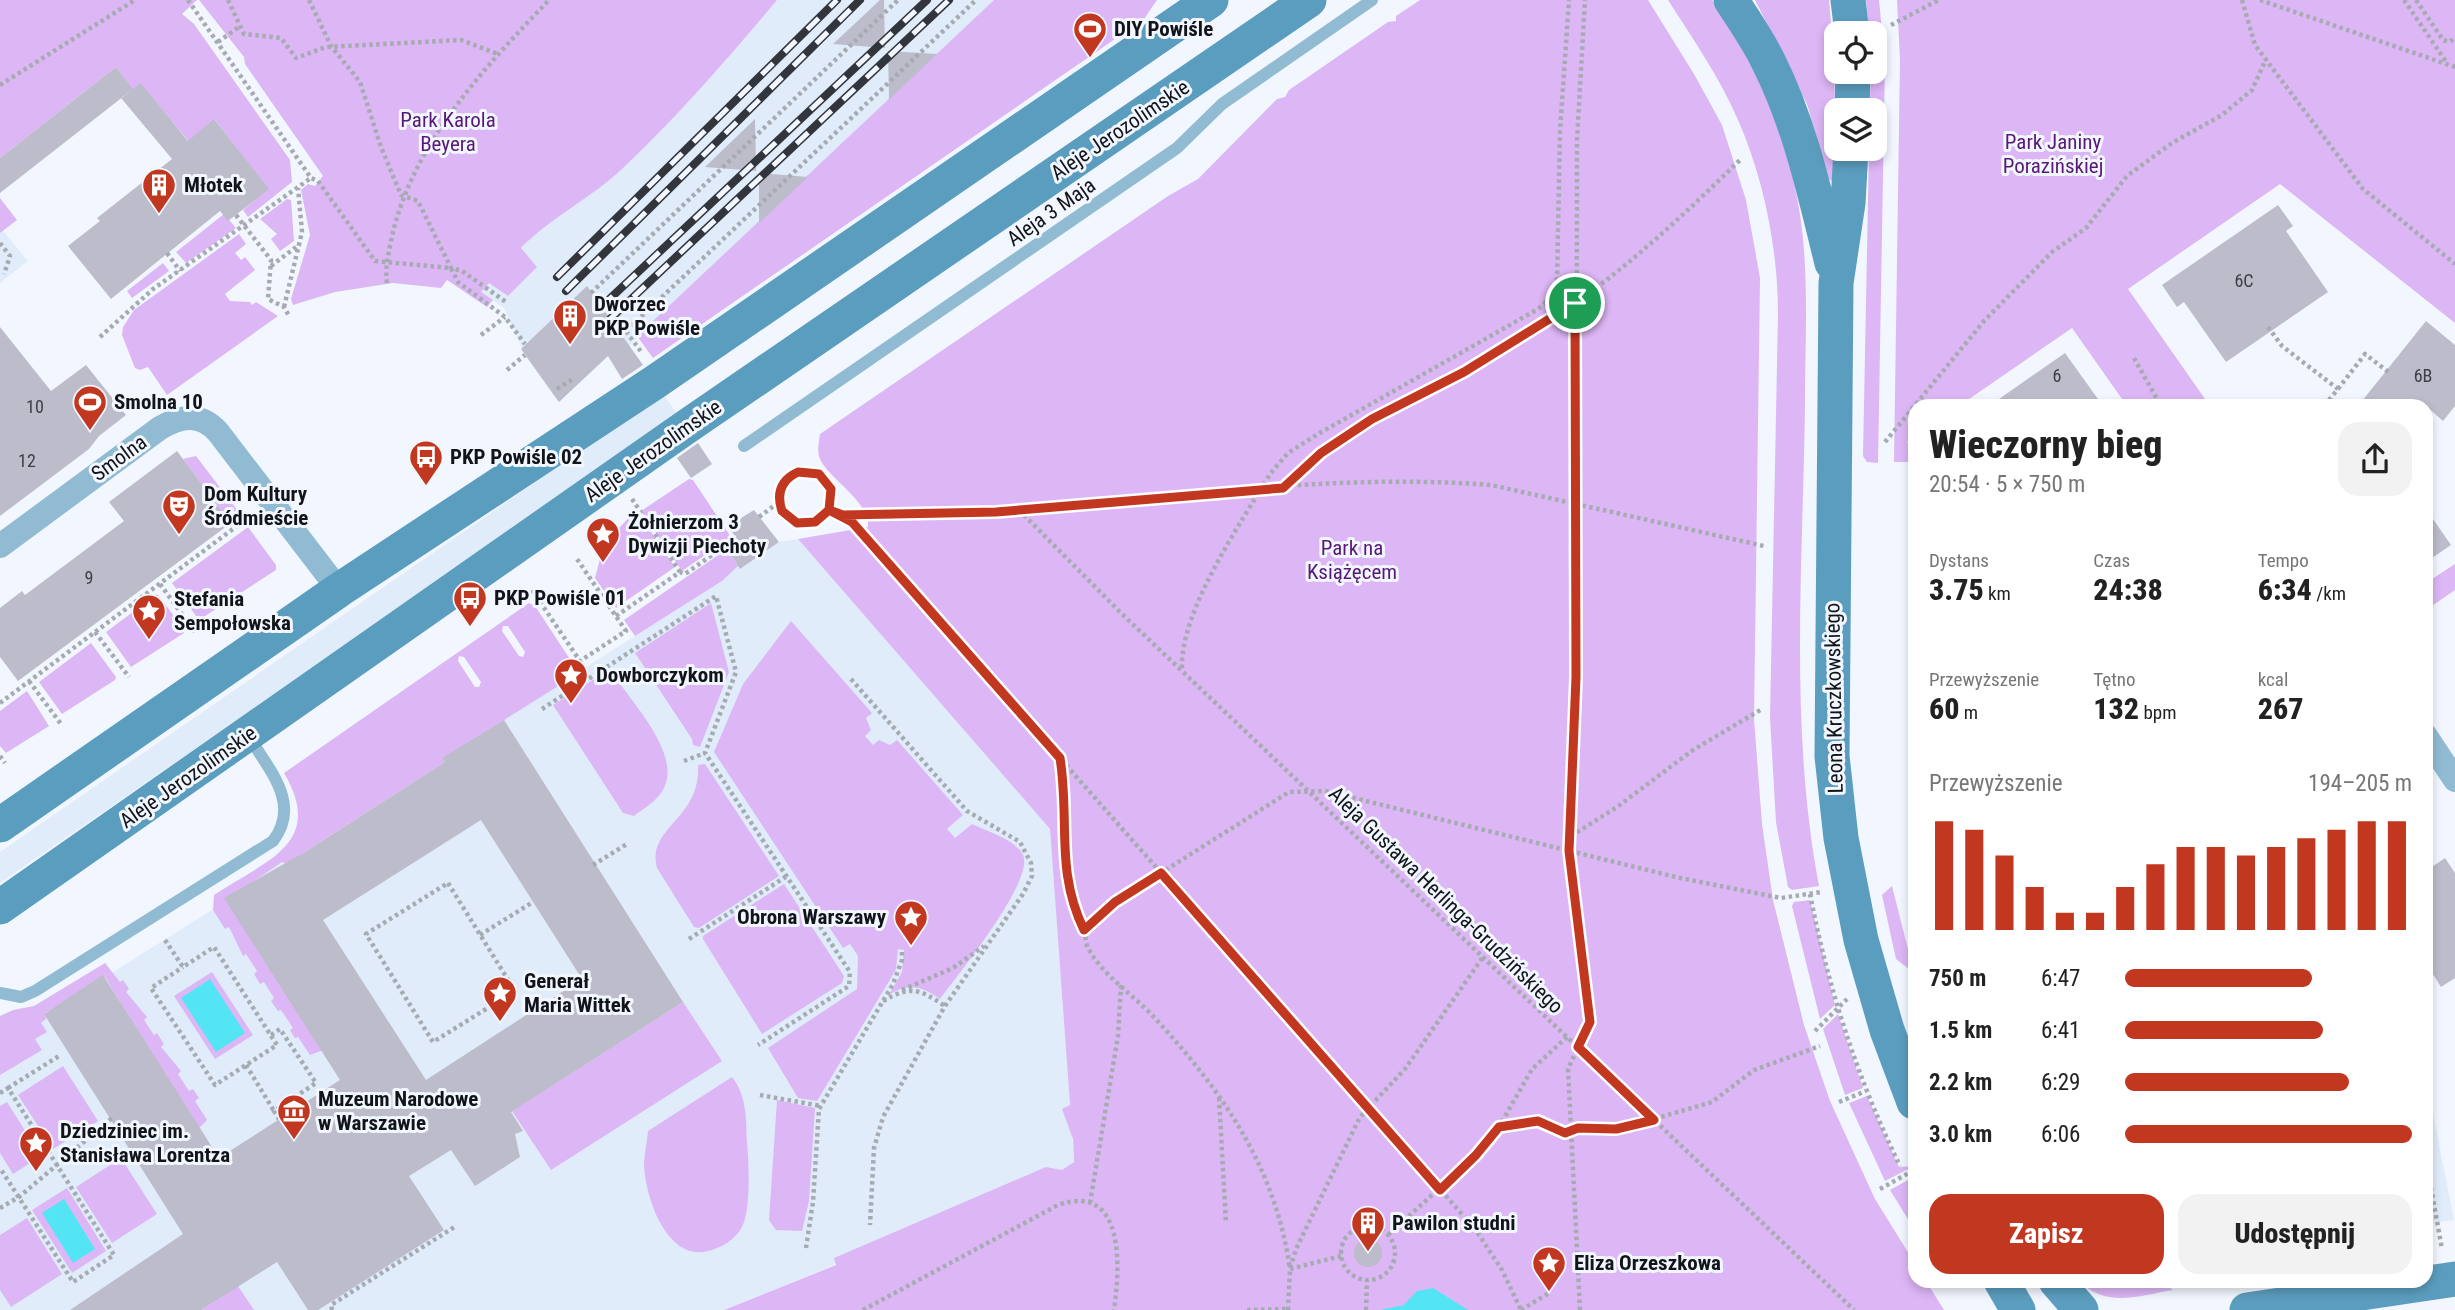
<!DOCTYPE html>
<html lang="pl">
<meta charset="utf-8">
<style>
body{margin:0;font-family:"Roboto Condensed",sans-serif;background:#f2f2f2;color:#222;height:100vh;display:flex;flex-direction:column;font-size:26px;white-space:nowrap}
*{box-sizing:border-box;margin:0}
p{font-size:23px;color:#767676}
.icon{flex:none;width:38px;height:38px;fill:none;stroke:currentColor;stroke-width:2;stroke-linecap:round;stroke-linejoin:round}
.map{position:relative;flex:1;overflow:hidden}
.panel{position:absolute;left:1908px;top:399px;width:525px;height:889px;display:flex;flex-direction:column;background:#fff;border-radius:21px;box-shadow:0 4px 10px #0003}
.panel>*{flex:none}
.fabs{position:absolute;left:1824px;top:21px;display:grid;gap:14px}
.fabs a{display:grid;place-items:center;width:63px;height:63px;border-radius:14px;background:#fff;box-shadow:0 4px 10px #0003;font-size:35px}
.pin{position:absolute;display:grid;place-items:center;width:60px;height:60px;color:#fff;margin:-30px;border:4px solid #fff;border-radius:50%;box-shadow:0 2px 7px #0007}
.round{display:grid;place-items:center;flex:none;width:74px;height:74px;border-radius:21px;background:#f2f2f2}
.head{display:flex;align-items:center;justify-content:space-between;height:119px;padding:0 21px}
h1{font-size:38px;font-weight:800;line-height:52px}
.stats{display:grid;grid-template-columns:repeat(3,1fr);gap:10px;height:119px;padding:7px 21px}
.stats div{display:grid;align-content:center}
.stats b{font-size:30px;font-weight:800}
.stats small{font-size:19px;font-weight:400}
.stats p{font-size:19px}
.chart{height:196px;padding:14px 21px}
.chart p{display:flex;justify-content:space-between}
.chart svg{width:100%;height:126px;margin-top:7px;stroke:#c2371f;stroke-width:6}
.cta{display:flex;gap:14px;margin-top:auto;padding:14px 21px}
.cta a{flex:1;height:80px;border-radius:21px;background:#c2371f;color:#fff;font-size:28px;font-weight:800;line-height:80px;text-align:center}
.cta a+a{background:#f2f2f2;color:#222}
ul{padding:0 21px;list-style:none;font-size:23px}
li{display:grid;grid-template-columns:112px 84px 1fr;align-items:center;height:52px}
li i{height:18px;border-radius:9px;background:#c2371f}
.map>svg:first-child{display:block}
</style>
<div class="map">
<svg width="2455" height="1310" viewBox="0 0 2455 1310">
<rect width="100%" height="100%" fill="#f2f7ff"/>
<!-- built -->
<path fill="#e1ecfb" d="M777,0H994L630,345L613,359L609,354L558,402L525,355L504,308L480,292L543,225L621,170L723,64Z
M0,227L28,261L0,283Z
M663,394L679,416L0,883V852Z
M798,539L1050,829L1074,1162L1056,1174L724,1310H0V1043L215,908L226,897L269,869L282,861L287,863L444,762L442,758L722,581L738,566L740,569L779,542Z
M2426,1078L2454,1220L2426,1224V1077Z"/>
<!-- green -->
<path fill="#ddb6f5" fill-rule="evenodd" d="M0,0H197L182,14L194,24L290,160L292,182L248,217L243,210L268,189L215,120L191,144L141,84L133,90L116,67L0,158Z
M199,0H777C728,59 677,117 622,169C590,199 551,217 521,248L537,267L508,296L489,283L481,292L493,300L487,307L447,280L441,288L393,283L335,292L293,305L291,299L310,235L301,190L308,184L315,186L323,176L245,64L244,57Z
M994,0H1157L1144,19L653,358L637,336Z
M1420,0H1648L1694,74L1722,125L1746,200L1760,278L1754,719L1762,824L1773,900L1804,1025L1830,1101L1875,1199L1914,1262V1281H1926L1944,1310H724L836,1265L834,1258L1046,1167L1062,1170L1074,1162L1073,1139L1062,1109L1070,1105L1050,829L798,539L868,527C870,502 832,481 821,461C816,453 819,442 820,434L1168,196L1198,179L1277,99L1285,97L1289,90L1388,22L1396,21V16Z
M1668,0H1712C1750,56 1779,117 1794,183C1811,255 1805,331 1805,404C1803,564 1789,728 1819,886L1792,890L1788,887L1776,822L1770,718L1778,314C1778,250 1764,179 1738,120C1720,78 1693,39 1668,0Z
M1755,0H1829L1835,70L1833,182L1829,179L1807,104Z
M1866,0H1879L1885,63L1878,463L1867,462L1863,456L1869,149H1874V110H1869L1874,33H1869Z
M1897,0H2455V323L2280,184L2128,289L2210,406H2127L2072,328L1959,406H1914V436L1907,442L1914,452V462H1894L1900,60Z
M0,198L17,220L0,233Z
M287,199L291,200L294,241L280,251L271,239L277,234L260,219Z
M224,214L236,228L186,263L176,252Z
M239,234L246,244L235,253L241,260L245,257L255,270L225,294L230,301L250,302L252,305L256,302L278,316L167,395L148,367L140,370L135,368L122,335L123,327L134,310Z
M163,263L169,271L132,298L127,291Z
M196,456L241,515L231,523L183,459Z
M689,479L693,480L731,537L682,571L641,511Z
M636,510L675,567L616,608L595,578L604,544Z
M248,527L276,565V570L199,620L172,583Z
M727,549L738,566L722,581L635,636L624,620Z
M2455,564V590L2426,610V583Z
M157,594L185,630L184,633L131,667L106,632Z
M529,603L535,606L579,673L443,758L445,762L286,864L282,862L231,897H226L323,1050L310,1055L298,1037L295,1038L290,1030L293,1028L281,1010L278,1011L271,1001L274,998L264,982L260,984L254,974L257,971L246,954L243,956L229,927L225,929L213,910L214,895C265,861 326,844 284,773ZM503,626H508L525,652L523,657L519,656L502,631ZM459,656L464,657L481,682L479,687H475L458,661Z
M711,603L729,672L700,747L693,745L692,739L635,653Z
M791,621L872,713L866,718L871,730L865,736L873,745L879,740L890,745L897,740L963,815L947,829L955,838L972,824C986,831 1015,839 1023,855C1035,880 957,976 940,999C923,987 908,982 889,995L902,972L904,950L898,949L896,969L891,978L817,1101L798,1098L768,1048L857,989L858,956L850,944L843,948L714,752L743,684Z
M91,643L116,677L115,680L62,714L39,682Z
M613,674C632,703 683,755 663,790C656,802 644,808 634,816L623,813L553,705L599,676L602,680Z
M27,691L49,726L6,753L0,746V711Z
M705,764L779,876L699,928L694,927L657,868C646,827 701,820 698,765Z
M784,884L844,976L842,983L762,1034L703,939V936Z
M1892,886L1914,973L1896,959L1882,895Z
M1810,900L1835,1005L1820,1019L1792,906L1794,902Z
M105,963L120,982L123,980L129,989L126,992L147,1017L144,1020L154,1035L157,1033L164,1044L161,1047L181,1071L178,1074L189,1091L193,1089L199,1098L195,1101L207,1120L198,1129L193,1117L189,1116L105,977L45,1013L46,1019L41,1023L47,1032L35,1039L42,1050L0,1075V1016L13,1010L34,1006Z
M212,972L253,1035L215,1059L174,996Z
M683,1002L722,1061L551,1170L512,1111Z
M1838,1014L1863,1088L1845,1095L1823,1029Z
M63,1066L98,1121L53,1149L18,1095Z
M732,1077C747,1096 746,1119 747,1143C749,1164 751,1209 742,1227C735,1240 721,1248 708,1251C666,1262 644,1194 644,1162C645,1152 647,1141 648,1131Z
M1867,1096L1899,1167L1914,1166L1885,1181L1849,1103Z
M777,1100L815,1108L809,1201L802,1231L776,1230L769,1220Z
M7,1102L41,1156L13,1174L0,1153V1106Z
M121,1158L157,1214L112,1243L76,1187Z
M1908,1180L1914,1191V1229L1890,1190Z
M67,1188L106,1251L72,1273L32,1210Z
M27,1218L62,1274L11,1307L0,1290V1235Z
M2080,1281H2161L2173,1290C2142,1295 2105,1309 2080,1281Z
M238,1286L254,1310H201Z"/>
<!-- water -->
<path fill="#54e5f4" d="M210,979L245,1033L216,1052L181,998Z
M64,1199L95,1249L73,1263L42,1213Z
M1433,1288L1468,1310H1380L1404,1305L1417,1291Z"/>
<!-- building -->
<path fill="#bcbccb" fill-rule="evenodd" d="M880,0H884L885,48L833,44Z
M888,51L937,54L889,100Z
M116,67L133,89L0,193V158Z
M141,83L188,141L214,119L269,189L228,221L220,211L111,299L68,246L100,221L97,218L172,159L121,98Z
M755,119L756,171L705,167Z
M759,173L808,177L759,223Z
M2278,205L2293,226L2286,231L2328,292L2226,362L2184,302L2177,307L2162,285Z
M587,286L643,365L622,379L608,356L559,402L521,349Z
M2426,321L2455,345V406L2443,421L2426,406H2358Z
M0,327L51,391L86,365L126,415L99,436L89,449L0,516Z
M2065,353L2103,406H1989Z
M698,443L712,464L691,478L677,458Z
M177,451L231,523L18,681L0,657V608L22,591L25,595L124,521L109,502Z
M2426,509L2451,545L2426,562Z
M754,510L779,542L740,569L727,549L738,541L728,526Z
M504,720L683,1002L511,1112L523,1131L515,1134L520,1157L475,1186L451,1150L409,1176L444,1230L318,1310H308L277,1262L201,1310H70L183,1234L44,1014L103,975L219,1158L340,1080L224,898L305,852L445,762L442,758ZM481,820L582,979L426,1080L323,920Z
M2445,858L2455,873V978L2441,987L2426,963V871Z
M1354 1253a14 14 0 1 1 28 0a14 14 0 1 1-28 0Z"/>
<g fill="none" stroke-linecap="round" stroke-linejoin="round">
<!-- path -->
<path stroke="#a6abb2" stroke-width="4.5" stroke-dasharray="3.5 3.5" stroke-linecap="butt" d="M188,0L311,178L318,181L375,261L451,268L458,282L505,317L525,344
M228,0L244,34L281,38L296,58L326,47L461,40L498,54
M309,0L331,46L360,82L381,147L401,195L418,201L451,268L462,271L506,302
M2242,0L2255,45L2363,189L2455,264
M2260,0L2455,67
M2404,0L2447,63
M2416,0L2443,40L2449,42L2455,38
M1891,25L1939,0
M218,42L240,26
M0,85L135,0
M236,215L271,260L268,299L284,307L289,316
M0,243L10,256L4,274
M167,253L180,271
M271,266L300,244
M387,283C385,267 388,257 391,241C411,145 483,69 549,0
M591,293L898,0
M284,307L302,232L298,188
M2268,327L2282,346L2338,389L2324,406
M626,331L976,0
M620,334L626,331L642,353
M481,335L505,317
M100,337L153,289L311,178
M2134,358L2161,406
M507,370L525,355
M557,389L573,379
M2338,389L2365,354L2391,374
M1885,442L1984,321L2052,252L2086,228L2127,176L2172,143L2222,115L2252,90L2266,59
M778 497a27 27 0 1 1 54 0a27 27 0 1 1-54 0Z
M1284,487C1338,428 1413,403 1480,363C1511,343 1544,325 1574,304C1634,262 1690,209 1742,158
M632,499L680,572
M829,510L843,515L858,529L1475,1229L1502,1270L1521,1310
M1019,510L1122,614L1854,1310
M844,515C903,513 961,515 1019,510C1175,497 1334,473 1491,485L1764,546
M759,517L779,502
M160,584L195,632
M532,590L580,661L626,631L577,559
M616,616L680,572L685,574L731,542L733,545
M95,632L129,677
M1182,668C1180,611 1241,523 1270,474L1288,453L1318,434L1538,309L1552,297L1557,282L1560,131L1569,0
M851,679L967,811L1020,842L1031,863L1032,876L1023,894L945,1006L883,1117L874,1148L870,1225
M29,681L61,724
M0,703L249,517
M542,709L716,596L736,672L705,753L850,972L849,986L758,1045
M0,756L5,763
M1060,759C1070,822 1055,871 1084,930
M684,761L705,753
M1571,836L1617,807L1693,750L1762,709
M593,865L627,844
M448,883L515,991L433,1042L366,934Z
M1810,894C1828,988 1858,1080 1900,1166
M480,935L533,902
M689,939L787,876
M165,940L183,967L214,947L277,1045L215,1085L151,988L183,967
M902,990L953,968L984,946
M883,1001C911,985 919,989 945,1006
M1815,1031L1847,999
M271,1035L280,1029L316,1083L274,1111L279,1119
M246,1065L274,1111
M8,1088L59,1056
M0,1093L8,1088L114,1255L73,1282L0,1168
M760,1095L821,1106
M1219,1098L1226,1223
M1839,1102L1866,1091
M1499,1127L1538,1121L1565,1133L1578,1128L1604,1130L1627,1127L1712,1102L1754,1070L1820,1046
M2426,1160L2442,1249
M1880,1189L1914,1170
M1090,1203L1118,1036L1121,985
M0,1208L19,1197L112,1118
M1341 1253a27 27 0 1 1 54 0a27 27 0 1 1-54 0Z
M1388,1235L1476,1155L1499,1127L1532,1069L1567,1037
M806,1248L813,1202L819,1109L893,984L902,960V952
M1341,1256L1290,1269C1275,1165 1222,1091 1153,1016C1132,994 1100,973 1087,946L1084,930L1115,902L1289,792L1325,791L1680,878L1781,898L1822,892
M332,1310L331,1305L456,1226
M863,1310L1058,1205C1126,1181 1120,1270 1114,1310
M1247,1310L1288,1309
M1288,1310L1290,1269L1296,1249L1360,1117L1405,1069L1483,957
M1366,1310L1367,1280
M1521,1310L1549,1293
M1580,1310L1568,1069L1590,1022L1569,851L1576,677L1577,140L1585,0"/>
<!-- lane -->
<path stroke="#91bbd2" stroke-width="12" d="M744,446L1177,148L1222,104L1372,0
M0,993L21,997L35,991L273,841C302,803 268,769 248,735"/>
<!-- street -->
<path stroke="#91bbd2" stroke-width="24" d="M0,546L160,428C181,416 200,412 218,432L339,590
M2426,736L2455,780"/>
<!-- secondary -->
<path stroke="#5b9dbe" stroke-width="35" d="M1731,0C1744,20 1758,40 1768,61C1800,124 1815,194 1832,263
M1848,0L1852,33
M1852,110L1853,72
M1851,149L1848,203L1836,283L1832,756L1841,838L1861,940L1887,1030L1914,1102
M0,825L339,590L655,382L1211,0
M0,907L686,427L1309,0
M2001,1281L2018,1310
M2056,1281L2081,1310
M2247,1310L2455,1279"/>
<!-- rail casing -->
<g stroke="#32353b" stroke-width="8">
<path id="rail" d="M557,277L837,0
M566,291L860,0
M601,307L927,0
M610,319L949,0"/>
</g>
<!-- rail -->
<use href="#rail" stroke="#f2f7ff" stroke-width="5" stroke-dasharray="16" stroke-linecap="butt"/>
</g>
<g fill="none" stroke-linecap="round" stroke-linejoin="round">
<!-- route casing -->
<g stroke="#fff" stroke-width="14">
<path id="route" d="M1575,303L1464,372L1372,419L1321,453L1283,488L996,512L843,515L829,510L831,489L819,474L798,472C781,480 776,493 782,511L797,523L815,522L829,510L852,522L1060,758C1070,821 1055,870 1084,930L1115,902L1161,873L1440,1190L1476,1155L1499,1127L1538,1121L1565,1133L1578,1128L1616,1129L1654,1120L1578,1047L1590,1022L1569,851L1576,677L1575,303"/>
</g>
<!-- route -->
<use href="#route" stroke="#c2371f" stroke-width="9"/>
</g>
<!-- icons -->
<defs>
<g id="stadium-pin" transform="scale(1.75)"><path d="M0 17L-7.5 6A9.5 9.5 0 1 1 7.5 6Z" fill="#c2371f" stroke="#f2f7ff"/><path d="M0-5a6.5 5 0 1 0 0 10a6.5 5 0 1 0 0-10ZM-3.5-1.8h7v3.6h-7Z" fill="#fff"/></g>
<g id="building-pin" transform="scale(1.75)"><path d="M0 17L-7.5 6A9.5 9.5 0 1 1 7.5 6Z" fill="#c2371f" stroke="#f2f7ff"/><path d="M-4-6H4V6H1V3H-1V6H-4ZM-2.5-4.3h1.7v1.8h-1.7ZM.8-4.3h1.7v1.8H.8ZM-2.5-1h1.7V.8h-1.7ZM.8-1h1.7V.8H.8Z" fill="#fff"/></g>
<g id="bus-pin" transform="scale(1.75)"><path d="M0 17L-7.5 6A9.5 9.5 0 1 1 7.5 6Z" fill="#c2371f" stroke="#f2f7ff"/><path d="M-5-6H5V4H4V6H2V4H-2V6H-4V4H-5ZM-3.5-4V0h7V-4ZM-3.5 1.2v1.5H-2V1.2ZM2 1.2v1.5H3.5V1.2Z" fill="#fff"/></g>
<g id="theatre-pin" transform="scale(1.75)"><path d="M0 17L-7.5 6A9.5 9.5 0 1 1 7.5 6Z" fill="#c2371f" stroke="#f2f7ff"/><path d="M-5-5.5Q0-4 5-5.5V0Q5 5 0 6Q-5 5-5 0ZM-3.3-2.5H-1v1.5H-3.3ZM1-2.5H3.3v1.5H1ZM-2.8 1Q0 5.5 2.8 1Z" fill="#fff"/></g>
<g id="sight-pin" transform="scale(1.75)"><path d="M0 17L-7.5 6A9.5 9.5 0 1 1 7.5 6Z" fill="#c2371f" stroke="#f2f7ff"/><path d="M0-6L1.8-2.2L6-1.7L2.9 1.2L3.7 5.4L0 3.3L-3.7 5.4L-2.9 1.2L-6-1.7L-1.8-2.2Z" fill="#fff"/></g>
<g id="museum-pin" transform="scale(1.75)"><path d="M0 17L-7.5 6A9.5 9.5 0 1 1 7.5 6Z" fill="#c2371f" stroke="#f2f7ff"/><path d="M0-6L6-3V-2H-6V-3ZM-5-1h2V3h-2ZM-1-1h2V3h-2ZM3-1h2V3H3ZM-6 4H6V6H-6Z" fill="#fff"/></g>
</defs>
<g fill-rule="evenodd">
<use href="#stadium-pin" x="1090" y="29"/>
<use href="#building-pin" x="159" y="185"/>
<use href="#building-pin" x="570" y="316"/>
<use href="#stadium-pin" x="90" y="402"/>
<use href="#bus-pin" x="426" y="457"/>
<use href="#theatre-pin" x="179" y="506"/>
<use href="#sight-pin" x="603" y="534"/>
<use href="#bus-pin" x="470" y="598"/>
<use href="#sight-pin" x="149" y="611"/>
<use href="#sight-pin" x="571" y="675"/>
<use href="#sight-pin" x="911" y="917"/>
<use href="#sight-pin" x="500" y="993"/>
<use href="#museum-pin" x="294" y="1111"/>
<use href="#sight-pin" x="36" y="1143"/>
<use href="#building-pin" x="1368" y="1223"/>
<use href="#sight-pin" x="1549" y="1263"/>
</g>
<g text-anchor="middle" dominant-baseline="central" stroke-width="6" stroke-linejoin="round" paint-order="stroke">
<!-- number labels -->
<g font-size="18" fill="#3c3e46">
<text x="2244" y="280">6C</text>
<text x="2057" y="375">6</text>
<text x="2423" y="375">6B</text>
<text x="35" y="406">10</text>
<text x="27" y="460">12</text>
<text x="89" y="577">9</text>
</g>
<!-- poi labels -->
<g font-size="21" font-weight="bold" fill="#111419" stroke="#f2f7ff" text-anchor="start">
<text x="1114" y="29">DIY Powiśle</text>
<text x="184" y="185">Młotek</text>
<text x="594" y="304">Dworzec<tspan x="594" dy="24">PKP Powiśle</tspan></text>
<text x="114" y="402">Smolna 10</text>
<text x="450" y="457">PKP Powiśle 02</text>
<text x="204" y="494">Dom Kultury<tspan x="204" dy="24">Śródmieście</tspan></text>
<text x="628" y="522">Żołnierzom 3<tspan x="628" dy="24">Dywizji Piechoty</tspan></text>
<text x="494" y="598">PKP Powiśle 01</text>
<text x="174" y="599">Stefania<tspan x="174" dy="24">Sempołowska</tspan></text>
<text x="596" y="675">Dowborczykom</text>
<text x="886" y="917" text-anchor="end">Obrona Warszawy</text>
<text x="524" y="981">Generał<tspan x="524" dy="24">Maria Wittek</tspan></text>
<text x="318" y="1099">Muzeum Narodowe<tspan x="318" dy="24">w Warszawie</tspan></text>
<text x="60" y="1131">Dziedziniec im.<tspan x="60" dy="24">Stanisława Lorentza</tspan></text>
<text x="1392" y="1223">Pawilon studni</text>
<text x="1574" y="1263">Eliza Orzeszkowa</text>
</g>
<!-- park labels -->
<g font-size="21" fill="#581876" stroke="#f2f7ff">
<text x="448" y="120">Park Karola<tspan x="448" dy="24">Beyera</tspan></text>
<text x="2053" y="142">Park Janiny<tspan x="2053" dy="24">Porazińskiej</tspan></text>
<text x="1352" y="548">Park na<tspan x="1352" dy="24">Książęcem</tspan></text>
</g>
<!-- street labels -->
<g font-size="21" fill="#111419" stroke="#f2f7ff">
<text transform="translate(1120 130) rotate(-34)">Aleje Jerozolimskie</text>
<text transform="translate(1051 212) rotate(-35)">Aleja 3 Maja</text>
<text transform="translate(653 451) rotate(-35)">Aleje Jerozolimskie</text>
<text transform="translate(119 458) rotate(-36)">Smolna</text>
<text transform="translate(1834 698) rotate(-91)">Leona Kruczkowskiego</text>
<text transform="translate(188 777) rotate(-35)">Aleje Jerozolimskie</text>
<text transform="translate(1446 900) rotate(44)">Aleja Gustawa Herlinga-Grudzińskiego</text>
</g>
</g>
</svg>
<div class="fabs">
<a><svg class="icon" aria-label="locate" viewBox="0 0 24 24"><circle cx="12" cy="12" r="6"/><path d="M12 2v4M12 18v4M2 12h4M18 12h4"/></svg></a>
<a><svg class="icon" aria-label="layers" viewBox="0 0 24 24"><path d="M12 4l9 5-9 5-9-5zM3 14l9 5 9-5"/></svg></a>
</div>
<div class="pin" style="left:1575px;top:303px;background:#1e9e55"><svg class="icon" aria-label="arrive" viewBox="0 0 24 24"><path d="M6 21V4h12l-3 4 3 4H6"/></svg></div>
<section class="panel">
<div class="head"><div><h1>Wieczorny bieg</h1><p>20:54 · 5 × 750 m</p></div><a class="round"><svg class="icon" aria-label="share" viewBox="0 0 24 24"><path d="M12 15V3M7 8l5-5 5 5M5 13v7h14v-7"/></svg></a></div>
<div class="stats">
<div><p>Dystans</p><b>3.75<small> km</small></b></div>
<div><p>Czas</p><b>24:38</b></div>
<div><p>Tempo</p><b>6:34<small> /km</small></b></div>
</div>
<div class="stats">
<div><p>Przewyższenie</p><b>60<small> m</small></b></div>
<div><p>Tętno</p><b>132<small> bpm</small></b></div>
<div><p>kcal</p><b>267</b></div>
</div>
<div class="chart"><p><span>Przewyższenie</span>194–205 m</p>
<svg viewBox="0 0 160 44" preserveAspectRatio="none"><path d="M5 44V6M15 44V9M25 44V18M35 44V29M45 44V38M55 44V38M65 44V29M75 44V21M85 44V15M95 44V15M105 44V18M115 44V15M125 44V12M135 44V9M145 44V6M155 44V6"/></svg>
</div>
<ul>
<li><b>750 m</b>6:47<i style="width:65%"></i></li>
<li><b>1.5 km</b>6:41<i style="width:69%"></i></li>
<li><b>2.2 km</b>6:29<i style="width:78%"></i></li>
<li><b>3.0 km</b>6:06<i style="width:100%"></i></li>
</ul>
<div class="cta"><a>Zapisz</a><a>Udostępnij</a></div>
</section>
</div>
